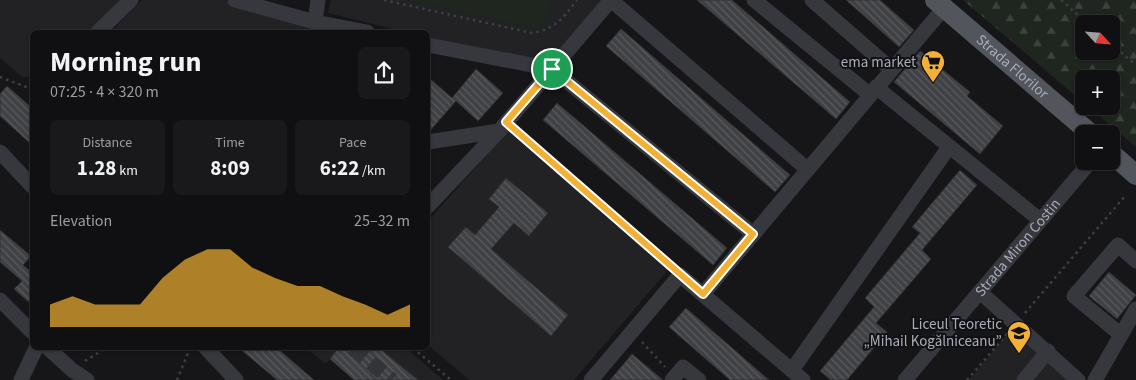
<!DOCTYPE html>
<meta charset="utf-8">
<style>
body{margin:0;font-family:"Source Sans 3",sans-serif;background:#19191b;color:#f1f3f6;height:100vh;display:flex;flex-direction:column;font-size:19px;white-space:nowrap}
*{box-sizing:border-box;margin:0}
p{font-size:16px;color:#9c9d9f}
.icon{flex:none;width:28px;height:28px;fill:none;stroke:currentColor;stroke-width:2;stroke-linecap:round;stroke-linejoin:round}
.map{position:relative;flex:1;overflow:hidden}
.sheet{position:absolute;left:30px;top:30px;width:400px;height:320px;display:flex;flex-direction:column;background:#101012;border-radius:8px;box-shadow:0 1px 4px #0004,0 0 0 1px #303032}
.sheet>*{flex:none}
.needle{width:32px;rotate:116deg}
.controls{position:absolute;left:1075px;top:15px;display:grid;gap:10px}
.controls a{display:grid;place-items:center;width:45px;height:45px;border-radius:8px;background:#101012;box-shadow:0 1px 4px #0004,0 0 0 1px #303032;font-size:25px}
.pin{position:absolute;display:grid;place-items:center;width:42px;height:42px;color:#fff;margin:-21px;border:2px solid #fff;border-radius:50%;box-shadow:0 1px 5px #0007}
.round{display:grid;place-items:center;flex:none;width:52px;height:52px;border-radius:8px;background:#19191b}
.overview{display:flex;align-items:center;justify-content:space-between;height:85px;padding:0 20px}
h1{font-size:28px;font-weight:700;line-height:38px}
.figures{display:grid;grid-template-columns:repeat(3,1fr);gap:8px;height:85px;padding:5px 20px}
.figures div{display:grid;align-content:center;border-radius:8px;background:#19191b;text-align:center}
.figures b{font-size:21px;font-weight:700}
.figures small{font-size:14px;font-weight:400}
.figures p{font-size:14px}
.chart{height:140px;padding:10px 20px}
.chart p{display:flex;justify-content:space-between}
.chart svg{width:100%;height:90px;margin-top:5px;fill:#f2b134;opacity:.7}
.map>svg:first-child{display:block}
</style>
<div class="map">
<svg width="1136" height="380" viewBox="0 0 1136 380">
<defs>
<pattern id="forest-firs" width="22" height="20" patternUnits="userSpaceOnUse" patternTransform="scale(1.25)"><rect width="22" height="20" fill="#1e261f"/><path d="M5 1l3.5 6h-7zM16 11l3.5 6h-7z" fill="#3c433d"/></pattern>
<pattern id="building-back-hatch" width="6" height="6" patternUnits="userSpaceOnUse" patternTransform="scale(1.25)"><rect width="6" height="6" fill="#404145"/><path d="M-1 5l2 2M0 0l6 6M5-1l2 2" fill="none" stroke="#595a5e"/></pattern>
</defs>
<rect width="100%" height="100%" fill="#161618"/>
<!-- built -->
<path fill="#222225" d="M0,0H124L92,32H32V77H23L0,58Z
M142,0H225L325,23L329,32H111Z
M331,0H603L544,67L428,38V32H406L328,13Z
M508,131L669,269L574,380H469L428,345V221Z
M1013,327L1080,380H969Z
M306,348H406L443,380H354L330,359L326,364Z"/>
<!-- forest -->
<path fill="url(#forest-firs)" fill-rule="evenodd" d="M963,0H1136V147L1088,106H1111V79H1084V103ZM1084,24H1111V51H1084Z"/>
<!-- garden -->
<path fill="#1e261f" d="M408,0H551L545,30Z"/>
<!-- building -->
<path fill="url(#building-back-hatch)" stroke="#303034" d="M697,0H732L850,102L836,119Z
M846,0H880L914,30L899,47Z
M621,29L790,175L775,192L606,46Z
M920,51L970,92L967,96L1003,126L980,154L894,82Z
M476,69L503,93L478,121L456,101L428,133V77L452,98Z
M7,86L32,108V145L0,116V94Z
M557,103L727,248L713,265L543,120Z
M960,170L977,185L922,250L931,259L876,323L887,332L847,380H831L820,371L874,307L865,298L920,233L912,227Z
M506,178L548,213L529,236L514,223L491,249L568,315L551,336L448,247L466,227L475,235L499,207L489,199Z
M0,230L31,256L23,265L30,271L32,268V305L14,289L22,281L0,262Z
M1109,272L1136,295L1117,319L1089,296Z
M686,308L769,380H730L669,327Z
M239,348H277L314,380H277Z
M338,348H379L418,380H354L330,359Z
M632,354L663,380H610Z"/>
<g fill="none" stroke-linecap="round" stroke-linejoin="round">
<!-- minor-tunnel -->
<path stroke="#333438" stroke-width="15" stroke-dasharray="15 8" stroke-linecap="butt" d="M353,348L392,380"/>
<!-- path -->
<path stroke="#3d3f44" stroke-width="2.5" stroke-dasharray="2.5 4" stroke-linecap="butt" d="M384,0L532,33C556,29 563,18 577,0
M1061,0L1088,24
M1111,44L1136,65
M0,77L29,88L32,86
M517,131L670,266
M1025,313L1125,196
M642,342L665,367
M413,348L451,380
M85,361L106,348
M177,380L190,348
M967,380L1007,334"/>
<!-- minor -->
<g stroke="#37383d" stroke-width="15">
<path d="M235,0L315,22"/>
<path d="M318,0L315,22L367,32"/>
<path d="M611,0L807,169"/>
<path d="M754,0L869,94"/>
<path d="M812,0L891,69"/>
<path d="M98,32L131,0"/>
<path d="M428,45L552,69L753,234"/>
<path d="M876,87L1040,220"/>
<path d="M428,142L499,131"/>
<path d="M0,152L32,186"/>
<path d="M428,206L499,131L611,0"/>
<path d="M980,292L1078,380"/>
<path d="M703,294L944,8"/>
<path d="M0,300L32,332"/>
<path d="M1120,334L1074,296L1118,245L1136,261"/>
<path d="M48,348L72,370L87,380"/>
<path d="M206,348L236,380"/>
<path d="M792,370L949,147"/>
<path d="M21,380L36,348"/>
<path d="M591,380L680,275L803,380"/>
<path d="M672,380L683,367L699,380"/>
<path id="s1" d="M905,380L1091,161"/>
<path d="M1024,380L1048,351"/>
<path d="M1095,380L1136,309"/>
</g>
<!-- major -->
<g stroke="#53555c" stroke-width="20">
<path id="s2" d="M935,0L1091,134"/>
<path d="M1111,153L1136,175"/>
</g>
</g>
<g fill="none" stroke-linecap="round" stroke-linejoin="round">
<!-- route casing -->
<g stroke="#fff" stroke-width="10">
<path id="route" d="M552,69L753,234L703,294L506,122Z"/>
</g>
<!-- route -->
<use href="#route" stroke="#f2b134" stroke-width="6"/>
</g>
<!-- icons -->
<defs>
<g id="supermarket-pin" transform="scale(1.25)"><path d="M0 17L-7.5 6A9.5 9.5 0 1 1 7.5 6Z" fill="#f2b134" stroke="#111113"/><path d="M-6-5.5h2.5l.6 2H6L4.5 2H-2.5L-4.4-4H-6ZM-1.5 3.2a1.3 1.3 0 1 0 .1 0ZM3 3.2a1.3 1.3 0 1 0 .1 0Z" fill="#111"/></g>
<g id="school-pin" transform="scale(1.25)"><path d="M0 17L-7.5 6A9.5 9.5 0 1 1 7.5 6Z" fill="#f2b134" stroke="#111113"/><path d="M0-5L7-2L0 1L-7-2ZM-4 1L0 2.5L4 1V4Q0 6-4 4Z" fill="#111"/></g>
</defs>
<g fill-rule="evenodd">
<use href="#supermarket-pin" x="933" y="62"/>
<use href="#school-pin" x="1019" y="333"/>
</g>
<g text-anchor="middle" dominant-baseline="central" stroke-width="4" stroke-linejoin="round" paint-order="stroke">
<!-- poi labels -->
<g font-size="15" fill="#a8adb8" stroke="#111113" text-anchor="end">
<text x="916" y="62">ema market</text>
<text x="1002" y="324">Liceul Teoretic<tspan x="1002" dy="17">„Mihail Kogălniceanu”</tspan></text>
</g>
<!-- street labels -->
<g font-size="15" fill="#a8adb8" stroke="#111113">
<text stroke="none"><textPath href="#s2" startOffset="102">Strada Florilor</textPath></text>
<text stroke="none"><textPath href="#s1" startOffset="174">Strada Miron Costin</textPath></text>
</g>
</g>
</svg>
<div class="controls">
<a><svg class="needle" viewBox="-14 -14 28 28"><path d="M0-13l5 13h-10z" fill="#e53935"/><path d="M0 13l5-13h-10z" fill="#9c9d9f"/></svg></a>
<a>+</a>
<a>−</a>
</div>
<div class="pin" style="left:552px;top:69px;background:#1e9e55"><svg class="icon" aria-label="arrive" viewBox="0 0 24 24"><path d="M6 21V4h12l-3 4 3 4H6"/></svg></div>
<section class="sheet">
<div class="overview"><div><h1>Morning run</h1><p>07:25 · 4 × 320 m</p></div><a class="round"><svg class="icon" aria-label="share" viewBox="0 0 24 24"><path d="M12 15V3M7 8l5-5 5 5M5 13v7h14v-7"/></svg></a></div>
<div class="figures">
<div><p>Distance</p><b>1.28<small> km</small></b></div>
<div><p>Time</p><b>8:09</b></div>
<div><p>Pace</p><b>6:22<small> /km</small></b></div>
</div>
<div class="chart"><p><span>Elevation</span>25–32 m</p>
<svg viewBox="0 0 160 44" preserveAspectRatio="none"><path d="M0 44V33L10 29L20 33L30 33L40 33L50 20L60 11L70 6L80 6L90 15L100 20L110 24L120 24L130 29L140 33L150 38L160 33V44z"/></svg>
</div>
</section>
</div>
